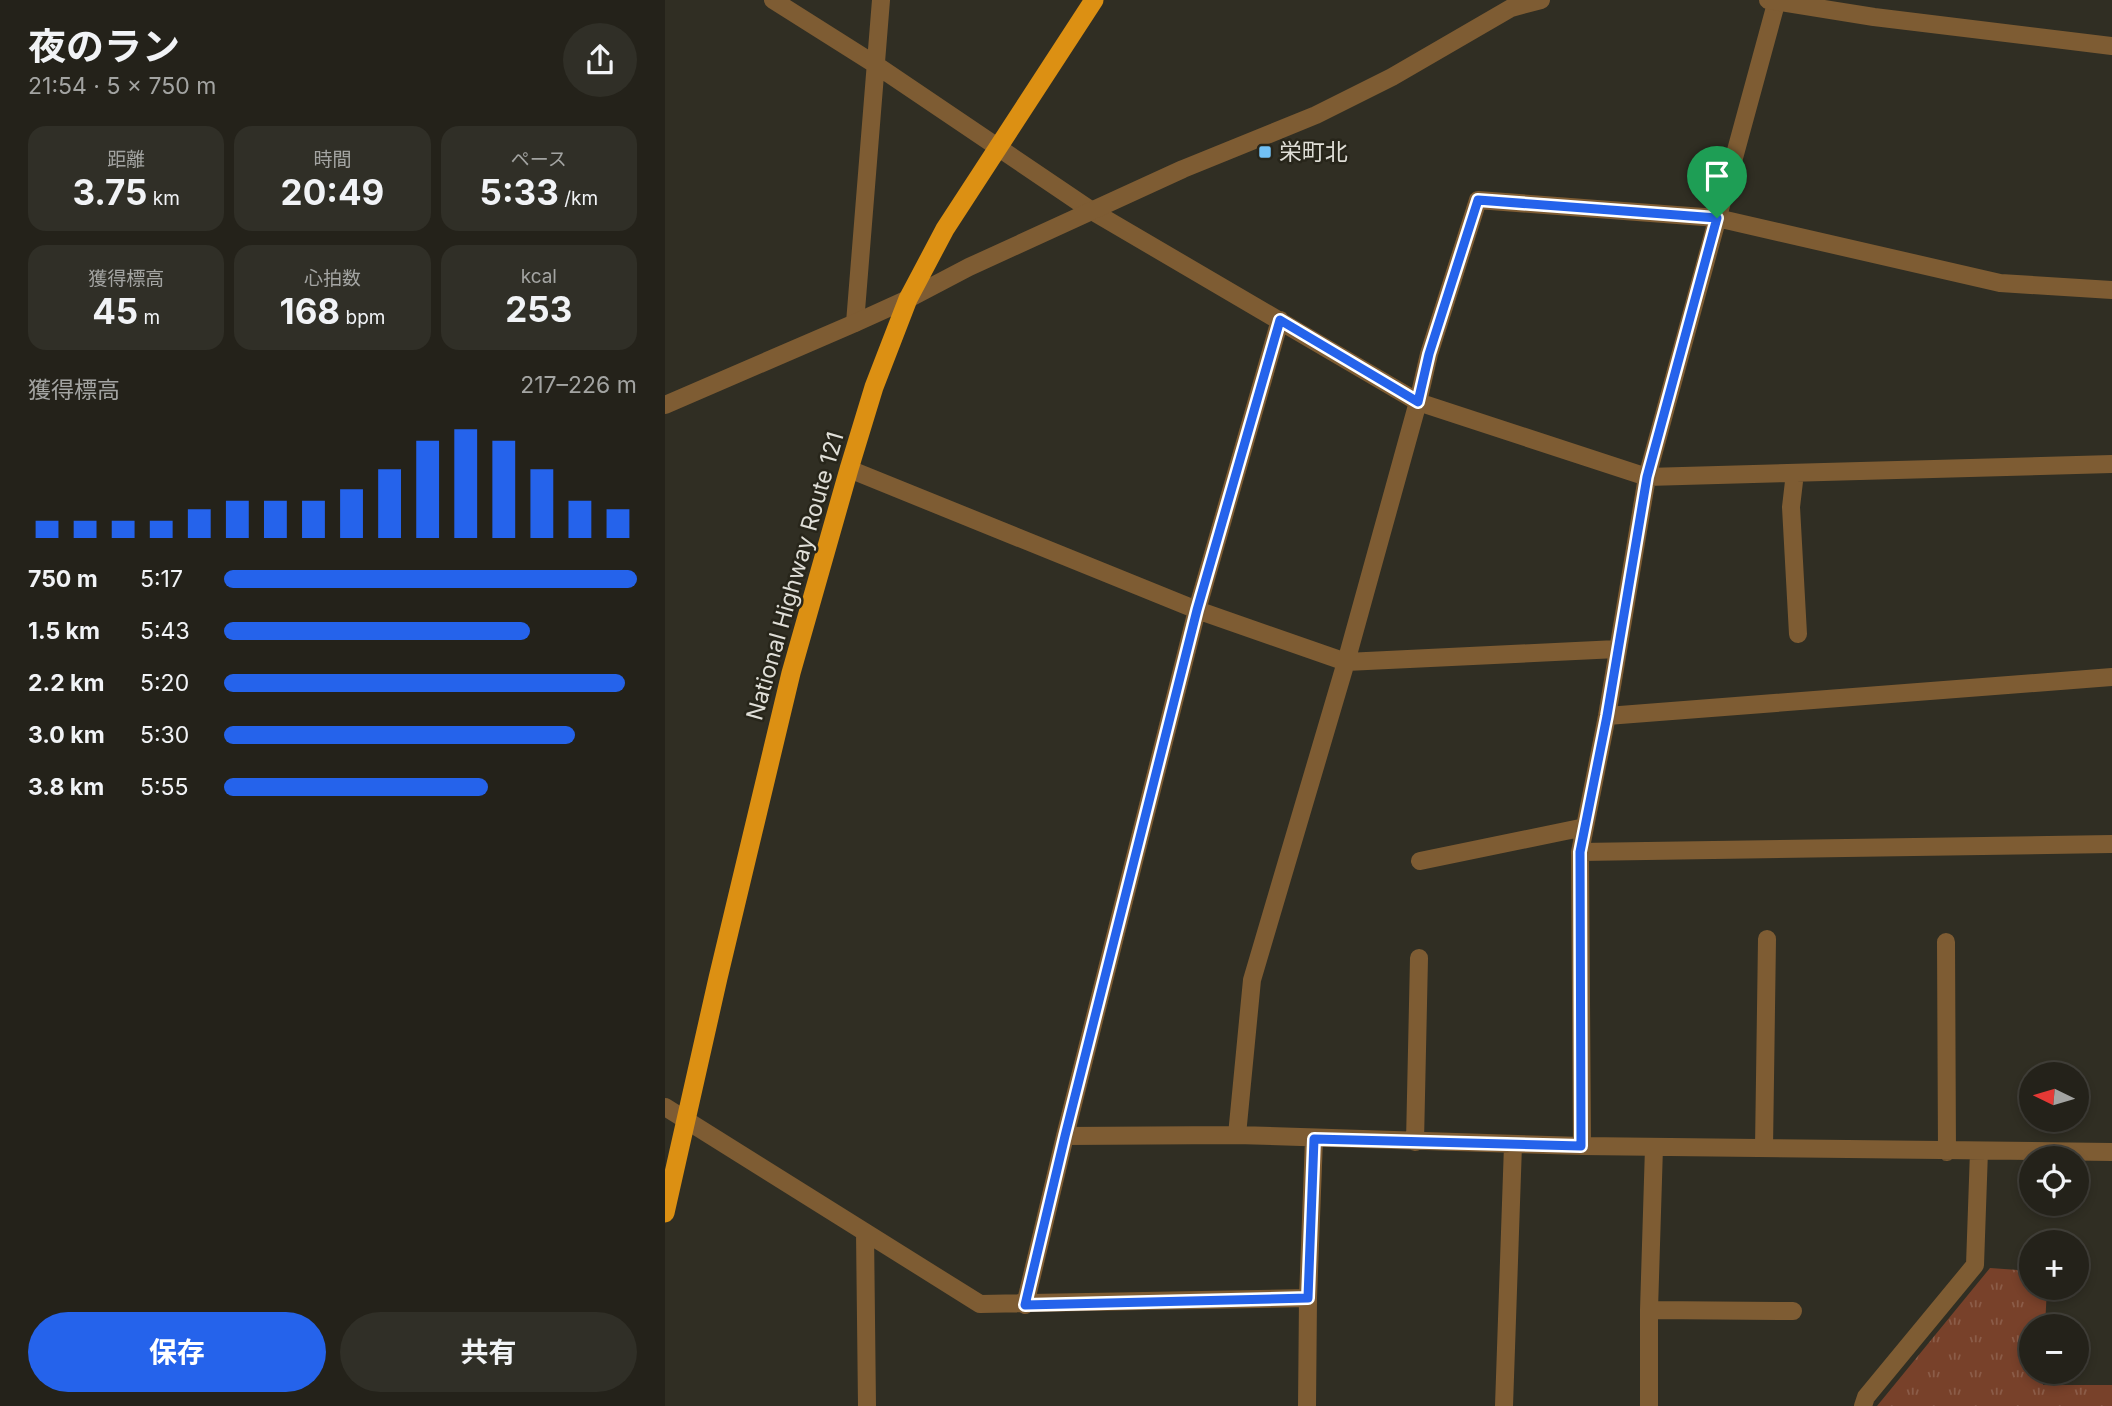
<!DOCTYPE html>
<html lang="ja">
<meta charset="utf-8">
<style>
body{margin:0;font-family:Inter,"Noto Sans JP",sans-serif;background:#302f27;color:#f1f3f6;height:100vh;display:flex;flex-direction:column;font-size:26px;white-space:nowrap}
*{box-sizing:border-box;margin:0}
p{font-size:23px;color:#a3a4a2}
.icon{flex:none;width:38px;height:38px;fill:none;stroke:currentColor;stroke-width:2;stroke-linecap:round;stroke-linejoin:round}
.map{position:relative;flex:1;overflow:hidden}
.details{display:flex;flex-direction:column;background:#24221a;width:665px}
.details>*{flex:none}
.needle{width:46px;rotate:275deg}
.controls{position:absolute;left:1354px;top:1062px;display:grid;gap:14px}
.controls a{display:grid;place-items:center;width:70px;height:70px;border-radius:50%;background:#24221a;box-shadow:0 4px 10px #0003,0 0 0 2px #413f39;font-size:35px}
.pin{position:absolute;display:grid;place-items:center;width:60px;height:60px;color:#fff;margin:-72px -30px;border-radius:50% 50% 50% 0;rotate:-45deg;box-shadow:0 0 7px #0007}
.pin .icon{rotate:45deg}
.round{display:grid;place-items:center;flex:none;width:74px;height:74px;border-radius:37px;background:#302f27}
.summary{display:flex;align-items:center;justify-content:space-between;height:119px;padding:0 28px}
h1{font-size:38px;font-weight:700;line-height:52px}
.figures{display:grid;grid-template-columns:repeat(3,1fr);gap:10px;height:119px;padding:7px 28px}
.figures div{display:grid;align-content:center;border-radius:18px;background:#302f27;text-align:center}
.figures b{font-size:35px;font-weight:700}
.figures small{font-size:19px;font-weight:400}
.figures p{font-size:19px}
.chart{height:196px;padding:14px 28px}
.chart p{display:flex;justify-content:space-between}
.chart svg{width:100%;height:126px;margin-top:7px;stroke:#2563eb;stroke-width:6}
.primary-button{display:flex;gap:14px;margin-top:auto;padding:14px 28px}
.primary-button a{flex:1;height:80px;border-radius:42px;background:#2563eb;color:#fff;font-size:28px;font-weight:700;line-height:80px;text-align:center}
.primary-button a+a{background:#302f27;color:#f1f3f6}
ul{padding:0 28px;list-style:none;font-size:23px}
li{display:grid;grid-template-columns:112px 84px 1fr;align-items:center;height:52px}
li i{height:18px;border-radius:9px;background:#2563eb}
main{display:flex;flex:1;min-height:0}
.map>svg:first-child{display:block}
</style>
<main>
<section class="details">
<div class="summary"><div><h1>夜のラン</h1><p>21:54 · 5 × 750 m</p></div><a class="round"><svg class="icon" aria-label="share" viewBox="0 0 24 24"><path d="M12 15V3M7 8l5-5 5 5M5 13v7h14v-7"/></svg></a></div>
<div class="figures">
<div><p>距離</p><b>3.75<small> km</small></b></div>
<div><p>時間</p><b>20:49</b></div>
<div><p>ペース</p><b>5:33<small> /km</small></b></div>
</div>
<div class="figures">
<div><p>獲得標高</p><b>45<small> m</small></b></div>
<div><p>心拍数</p><b>168<small> bpm</small></b></div>
<div><p>kcal</p><b>253</b></div>
</div>
<div class="chart"><p><span>獲得標高</span>217–226 m</p>
<svg viewBox="0 0 160 44" preserveAspectRatio="none"><path d="M5 44V38M15 44V38M25 44V38M35 44V38M45 44V34M55 44V31M65 44V31M75 44V31M85 44V27M95 44V20M105 44V10M115 44V6M125 44V10M135 44V20M145 44V31M155 44V34"/></svg>
</div>
<ul>
<li><b>750 m</b>5:17<i style="width:100%"></i></li>
<li><b>1.5 km</b>5:43<i style="width:74%"></i></li>
<li><b>2.2 km</b>5:20<i style="width:97%"></i></li>
<li><b>3.0 km</b>5:30<i style="width:85%"></i></li>
<li><b>3.8 km</b>5:55<i style="width:64%"></i></li>
</ul>
<div class="primary-button"><a>保存</a><a>共有</a></div>
</section>
<div class="map">
<svg width="1447" height="1406" viewBox="0 0 1447 1406">
<defs>
<pattern id="park-tufts" width="24" height="20" patternUnits="userSpaceOnUse" patternTransform="scale(1.75)"><rect width="24" height="20" fill="#78412a"/><path d="M3 7l-1-3M5 7V3M7 7l1-3M15 17l-1-3M17 17v-4M19 17l1-3" fill="none" stroke="#8b5c48"/></pattern>
</defs>
<rect width="100%" height="100%" fill="#302e23"/>
<!-- park -->
<path fill="url(#park-tufts)" d="M1325,1268L1367,1271V1288H1382L1380,1326H1367V1372H1378V1385H1447V1406H1212Z"/>
<g fill="none" stroke-linecap="round" stroke-linejoin="round">
<!-- minor -->
<path stroke="#7e5c33" stroke-width="18" d="M108,0L211,65L427,211L753,402L982,477L1447,464
M190,323L216,0
M184,469L532,610L681,662L952,649
M1130,473L1126,507L1133,634
M942,716L1447,677
M915,852L1447,844
M755,861L920,827
M1281,942L1282,1152
M0,1107L315,1304L643,1298
M572,1135L587,980L681,662L753,402L764,354L813,200L1052,218L1335,283L1447,290
M400,1136L572,1135L917,1146L1447,1152
M750,1142L754,958
M917,1146L915,852L942,716L982,477L1112,0
M1099,1148L1102,939
M200,1232L202,1406
M360,1305L400,1136L532,610L615,320
M984,1310L1128,1311
M642,1406L643,1298L649,1139
M839,1406L848,1145
M984,1406V1310L989,1147
M1198,1406L1201,1397L1310,1265L1314,1151"/>
<!-- tertiary -->
<path stroke="#7e5c33" stroke-width="18" d="M1103,0L1209,17L1447,46
M0,405L190,323L243,299L304,267L518,169L651,115L727,77L846,8L876,0"/>
<!-- trunk -->
<path stroke="#dc9013" stroke-width="19" d="M0,1213L53,978L126,673L184,469L209,387L243,299L280,229L429,0"/>
</g>
<g fill="none" stroke-linecap="round" stroke-linejoin="round">
<!-- route casing -->
<g stroke="#fff" stroke-width="14">
<path id="route" d="M813,200L1052,218L982,477L942,716L915,852L916,1146L649,1139L643,1298L360,1305L400,1136L532,610L615,320L753,402L764,354Z"/>
</g>
<!-- route -->
<use href="#route" stroke="#2563eb" stroke-width="9"/>
</g>
<!-- markers -->
<rect fill="#72c1f5" stroke="#27251a" stroke-width="2.5" x="593" y="145" width="14" height="14" rx="3.5"/>
<g text-anchor="middle" dominant-baseline="central" stroke-width="5" stroke-linejoin="round" paint-order="stroke">
<!-- poi labels -->
<g font-size="23" fill="#dfded7" stroke="#27251a" text-anchor="start">
<text x="614" y="152">栄町北</text>
</g>
<!-- street labels -->
<g font-size="23" fill="#dfded7" stroke="#27251a">
<text transform="translate(130 576) rotate(-74)">National Highway Route 121</text>
</g>
</g>
</svg>
<div class="controls">
<a><svg class="needle" viewBox="-14 -14 28 28"><path d="M0-13l5 13h-10z" fill="#e53935"/><path d="M0 13l5-13h-10z" fill="#a3a4a2"/></svg></a>
<a><svg class="icon" aria-label="locate" viewBox="0 0 24 24"><circle cx="12" cy="12" r="6"/><path d="M12 2v4M12 18v4M2 12h4M18 12h4"/></svg></a>
<a>+</a>
<a>−</a>
</div>
<div class="pin" style="left:1052px;top:218px;background:#1e9e55"><svg class="icon" aria-label="arrive" viewBox="0 0 24 24"><path d="M6 21V4h12l-3 4 3 4H6"/></svg></div>
</div>
</main>
